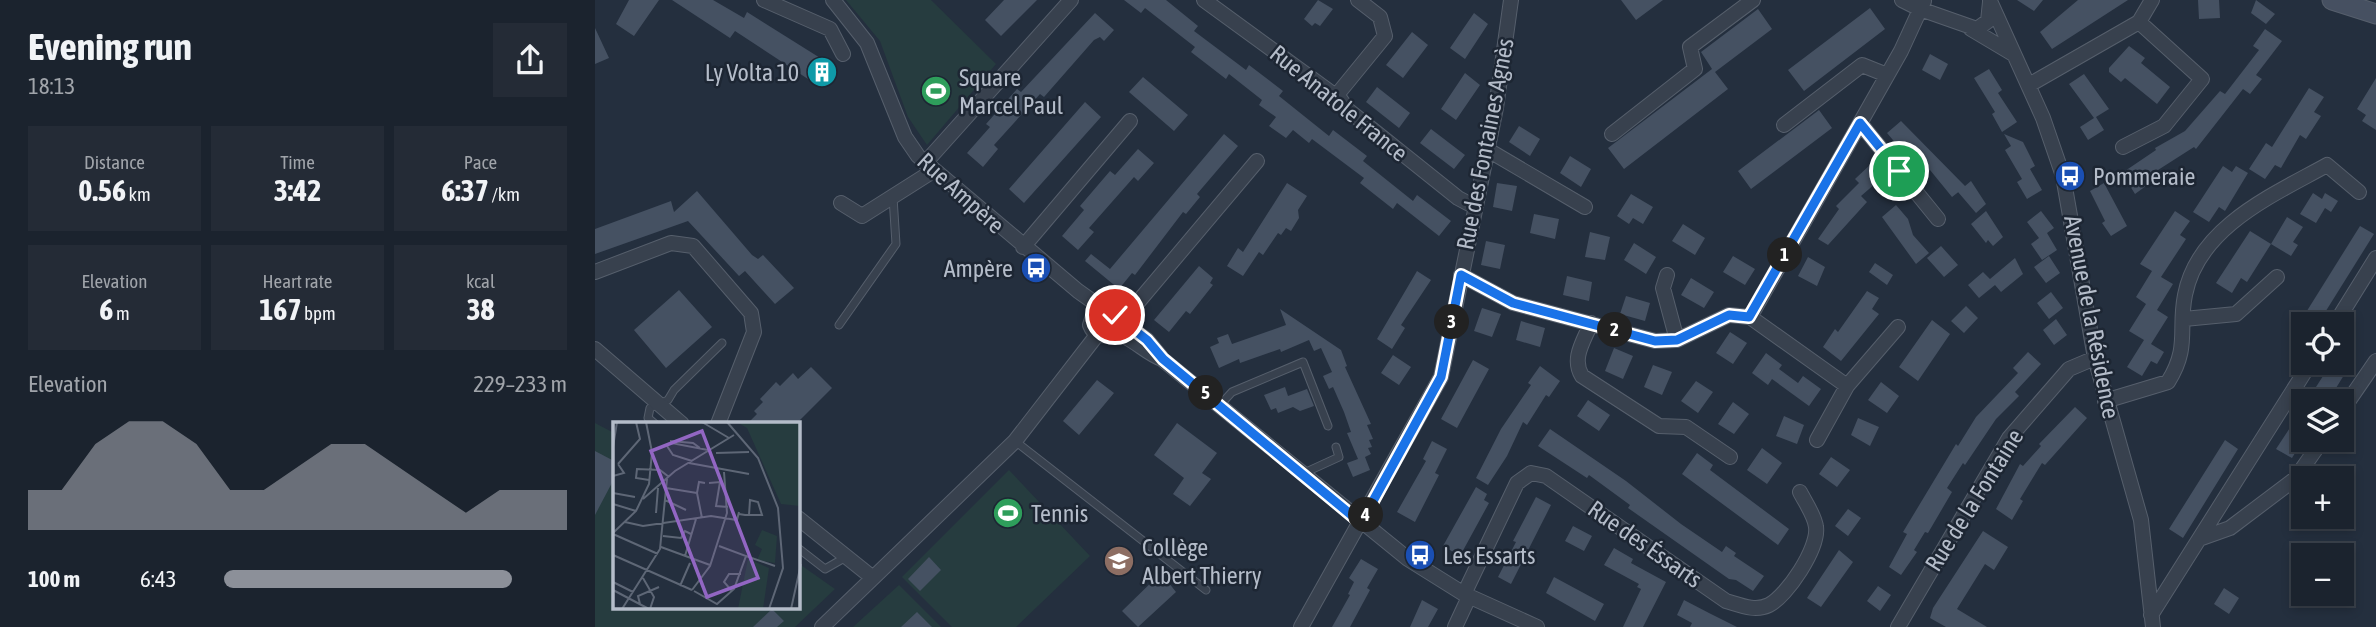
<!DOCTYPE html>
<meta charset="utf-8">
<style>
body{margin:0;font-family:"Asap Condensed",sans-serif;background:#242b36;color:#f1f3f6;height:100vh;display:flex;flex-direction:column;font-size:26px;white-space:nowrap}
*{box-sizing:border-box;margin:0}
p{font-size:23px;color:#a0a4aa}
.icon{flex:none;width:38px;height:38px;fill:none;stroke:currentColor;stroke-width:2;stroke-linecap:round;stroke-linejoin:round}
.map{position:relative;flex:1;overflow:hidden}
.details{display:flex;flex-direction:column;background:#1b232e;width:595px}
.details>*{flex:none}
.fabs{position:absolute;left:1696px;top:312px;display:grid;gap:14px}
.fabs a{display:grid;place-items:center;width:63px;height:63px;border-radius:0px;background:#1b232e;box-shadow:0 4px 10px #0003,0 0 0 2px #39404a;font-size:35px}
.pin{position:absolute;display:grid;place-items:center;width:60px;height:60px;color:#fff;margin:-30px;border:4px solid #fff;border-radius:50%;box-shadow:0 2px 7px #0007}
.km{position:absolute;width:35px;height:35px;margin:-18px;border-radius:50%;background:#222;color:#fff;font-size:19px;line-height:35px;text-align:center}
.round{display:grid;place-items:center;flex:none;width:74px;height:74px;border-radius:0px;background:#242b36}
.headline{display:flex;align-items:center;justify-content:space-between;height:119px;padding:0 28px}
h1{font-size:38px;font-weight:700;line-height:52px}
.metrics{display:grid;grid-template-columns:repeat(3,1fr);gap:10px;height:119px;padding:7px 28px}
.metrics div{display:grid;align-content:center;border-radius:0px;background:#242b36;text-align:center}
.metrics b{font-size:30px;font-weight:700}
.metrics small{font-size:19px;font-weight:400}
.metrics p{font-size:19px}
.chart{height:196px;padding:14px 28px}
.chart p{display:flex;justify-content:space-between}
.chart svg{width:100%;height:126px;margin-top:7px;fill:#8c9099;opacity:.7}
ul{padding:0 28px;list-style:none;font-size:23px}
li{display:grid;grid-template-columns:112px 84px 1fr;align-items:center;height:52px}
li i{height:18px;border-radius:9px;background:#8c9099}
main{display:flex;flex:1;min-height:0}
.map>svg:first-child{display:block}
</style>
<main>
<section class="details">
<div class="headline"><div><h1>Evening run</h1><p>18:13</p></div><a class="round"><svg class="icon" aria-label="share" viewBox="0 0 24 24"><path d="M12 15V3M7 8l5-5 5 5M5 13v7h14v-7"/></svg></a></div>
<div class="metrics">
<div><p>Distance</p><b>0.56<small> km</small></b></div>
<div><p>Time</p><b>3:42</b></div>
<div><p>Pace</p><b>6:37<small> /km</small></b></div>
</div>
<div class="metrics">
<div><p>Elevation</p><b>6<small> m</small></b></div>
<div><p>Heart rate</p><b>167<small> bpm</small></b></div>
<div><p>kcal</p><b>38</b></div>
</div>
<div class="chart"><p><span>Elevation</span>229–233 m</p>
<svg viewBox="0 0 160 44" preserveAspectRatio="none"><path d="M0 44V30L10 30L20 14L30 6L40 6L50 14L60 30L70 30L80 22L90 14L100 14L110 22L120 30L130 38L140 30L150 30L160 30V44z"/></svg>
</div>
<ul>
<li><b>100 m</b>6:43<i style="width:84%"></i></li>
</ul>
</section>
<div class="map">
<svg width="1781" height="627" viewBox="0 0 1781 627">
<rect width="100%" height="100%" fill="#242f3e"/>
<!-- green -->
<path fill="#263c3f" d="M251,0H336L401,64L332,145L313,117L285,41Z
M0,423L19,433V608H203V563L240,589L200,627H0Z
M414,470L495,556L421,627H357L307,577Z
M304,585L346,627H258Z"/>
<!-- building -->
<path fill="#455162" d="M34,0H64L39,36L21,24Z
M77,0H118L149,18L152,12L230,61L216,81L140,31L135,38Z
M409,0H442L406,36L390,20Z
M529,0H571L603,26L599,31L651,70L654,65L688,91L684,96L734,136L738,130L772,156L768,161L818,201L822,195L856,221L844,236L802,203L798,209L765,183L769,178L717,139L714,143L698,130L691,138L674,126L681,117L664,105L667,100L634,74L631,79L596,52L600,47L550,8L546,13Z
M723,0L738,9L725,26L720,23L717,26L709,19Z
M1026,0H1068L1041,20Z
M1422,0H1448L1439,11Z
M1483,0H1533L1457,49L1445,32Z
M1603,0H1624L1625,18L1604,19Z
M1661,0L1680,14L1671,24L1656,13Z
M1275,8L1290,29L1209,91L1193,70Z
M1163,9L1177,29L1120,72L1133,89L1029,169L1013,148L1117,69L1106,52Z
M500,13L519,30L509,41L505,37L499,40L449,97L445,94L399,145L403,149L388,167L372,153L395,127L391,124L422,89L426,92Z
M879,13L893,24L870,59L855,48Z
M0,28L14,58L0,64Z
M1670,29L1687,41L1661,75L1667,79L1655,94L1648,89L1601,149L1599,147L1563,170L1566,175L1540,194L1527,173L1561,150L1560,148L1590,131L1625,91L1630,94L1664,50L1658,46Z
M817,32L833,45L808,78L791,65Z
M1534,46L1550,58L1546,63L1575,87L1562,104L1530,78L1526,82L1514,72V68Z
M1335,54L1353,64L1345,80L1327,70Z
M1394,69L1407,90L1403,93L1422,122L1407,132L1397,114L1400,112L1379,78Z
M870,73L885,85L861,120L846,109Z
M1489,74L1514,109L1501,117L1509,130L1493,140L1485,127L1499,118L1474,84Z
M548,77L593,115L579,131L534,92Z
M1781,78V130L1767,121L1771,115L1762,109Z
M782,87L815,113L804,128L771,102Z
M1714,88L1729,97L1719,112L1726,116L1711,139L1705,135L1686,168L1680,165L1670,179L1654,169L1671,143L1677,147Z
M490,102L506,117L429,203L414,189Z
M1224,110L1237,128L1156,189L1143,171Z
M1306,121L1370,186L1376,181L1391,204L1381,213L1363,192L1366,190L1357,197L1335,170L1332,172L1308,141L1303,146L1292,133Z
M924,126L945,139L935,156L914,142Z
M836,129L870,155L859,169L825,143Z
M629,134L643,146L602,194L605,197L591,214L588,212L540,275L537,273L524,289L490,261L496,254L515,269Z
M1409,134L1428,142L1440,166L1435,169L1447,190L1432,199L1422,182L1427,179L1410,150L1416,146Z
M543,149L559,163L543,181L539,177L494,228L499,232L483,250L467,236L489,210L485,206L515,171L520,175Z
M975,156L996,169L986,187L965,173Z
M1277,163L1288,177L1266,196L1272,202L1233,245L1223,239L1244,209L1241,206L1264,183L1260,179Z
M1628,166L1637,172L1641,166L1653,173L1630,211L1624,207L1614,222L1598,212Z
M692,183L712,196L703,210L704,218L696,231L691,228L686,235L683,233L668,255L664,252L648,276L632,266L643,248L648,252Z
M902,183L922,186L917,211L898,207Z
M1509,183L1532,226L1516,236L1507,223L1510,221L1495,191Z
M102,191L157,255L163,259L168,255L199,288L180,304L150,271L144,276L93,221L0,254V229L76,201L79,212Z
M1718,193L1727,199L1730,193L1743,201L1736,212L1730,208L1721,223L1705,214Z
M1036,194L1058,207L1048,224L1038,218L1034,224L1022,216Z
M1301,205L1313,219L1318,235L1334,253L1321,264L1287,217Z
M1391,211L1408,237L1398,246L1393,240L1391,243L1376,224Z
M1446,211L1459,228L1452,233L1462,250L1447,260L1436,244L1444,238L1432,222Z
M1580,211L1595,221L1585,235L1591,239L1566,277L1578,284L1562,310L1573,317L1556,344L1569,352L1562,364L1556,361L1547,376L1532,367L1549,340L1534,331L1551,304L1541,297L1557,271L1545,264Z
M939,214L964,219L960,239L935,233Z
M1692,217L1708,227L1698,242L1703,245L1696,256L1676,244Z
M1088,224L1110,238L1100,255L1077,241Z
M1765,226L1779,234L1724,322L1710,314Z
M1655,231L1676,244L1652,282L1646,278L1637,293L1621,283Z
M995,232L1015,237L1010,260L990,257Z
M891,241L910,245L905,269L886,265Z
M1039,243L1061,257L1051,274L1029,260Z
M1346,246L1363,265L1349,277L1332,258Z
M1138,256L1160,269L1150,285L1128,272Z
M1454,256L1465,273L1451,283L1439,267Z
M1213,257L1230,267L1222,286L1203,276Z
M1420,258L1428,274L1406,292L1400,285L1384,298L1373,285L1388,272L1395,279Z
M1280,263L1298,275L1292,285L1274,272Z
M604,266L618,278L615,283L618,285L595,314L591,311L574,332L559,320Z
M822,271L836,280L806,325L810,328L797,349L782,339Z
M972,276L997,282L994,301L968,295Z
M1096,278L1119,292L1109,308L1086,295Z
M84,290L117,327L71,368L39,330Z
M1272,291L1284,298L1277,309L1284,314L1246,361L1228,347L1240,329L1243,332Z
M1456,292L1468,308L1454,319L1442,303Z
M1031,296L1055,303L1050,321L1025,314Z
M1371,306L1383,318L1369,333L1356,321Z
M887,308L906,314L897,337L879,331Z
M685,309L746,350L752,366L750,367L776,424L772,425L778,439L774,440L777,447L773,448L776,454L770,457L775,470L758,477L752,463L763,459L752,433L756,432L749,412L738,387L734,389L728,376L737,372L726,348L719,351L714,340L686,352L685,349L645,363L644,359L624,368L615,347L624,343L622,338L633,334L637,344L691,325Z
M1461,319L1472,335L1459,345L1448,330Z
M1337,320L1355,334L1323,381L1304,367Z
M926,321L950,328L945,347L921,340Z
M1135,332L1152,343L1138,364L1121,353Z
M1019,348L1038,356L1028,379L1010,371Z
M1433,352L1446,364L1420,392L1424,396L1401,419L1370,465L1368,463L1352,488L1357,492L1333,533L1330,532L1319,550L1322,552L1306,575L1294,567L1312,534L1308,532L1361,444L1363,446L1381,417L1423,373L1418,368Z
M1171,353L1187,365L1184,369L1203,383L1208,376L1226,389L1214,406L1177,379L1173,385L1157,373Z
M798,355L816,367L804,385L786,373Z
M878,360L894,369L862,428L846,419Z
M1737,362H1746L1754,367L1733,401H1712Z
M1058,365L1077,372L1067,395L1049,387Z
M945,366L965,381L954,397L951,395L932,425L928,422L912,456L893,485L881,478L906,429L936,385L933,383Z
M216,367L237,388L201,424H152L162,414L159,411L168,402L165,399L181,382L185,386L198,373L203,379Z
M502,380L519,393L484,435L468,421Z
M1101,381L1118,392L1103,413L1086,401Z
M1286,382L1304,396L1292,413L1273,400Z
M690,387L693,396L712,389L719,406L705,411L698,407L683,413L681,408L676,410L669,395Z
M993,400L1015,415L1004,431L982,416Z
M1138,402L1154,414L1139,434L1123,424Z
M1480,407L1492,418L1450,465L1447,463L1425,499L1428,501L1417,520L1401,509L1425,464L1428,466L1446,446L1444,444Z
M1708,408V440L1697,458L1681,449Z
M1189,416L1209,425L1202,444L1181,436Z
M1263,418L1284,427L1275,446L1256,435Z
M582,423L622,453L607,473L616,479L595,506L578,494L589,478L559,455Z
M955,429L1031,481L1086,524L1127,552L1131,546L1141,553L1139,556L1169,576L1158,591L1141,580L1134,579L1033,508L1035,505L994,475L992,478L943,446Z
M1630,440L1643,449L1588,538L1574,529Z
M837,441L852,449L840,473L844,475L820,522L802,512L831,461L828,459Z
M1167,448L1187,463L1172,484L1152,470Z
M0,451L19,461V479L0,515Z
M1102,453L1118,465L1115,470L1194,529L1183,545L1087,474Z
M1236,457L1255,470L1242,487L1224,474Z
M881,487L892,494L889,500L894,503L865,556L848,546Z
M941,497L956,505L916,584L903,577L921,542L918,541Z
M1253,509L1266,518L1253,536L1240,526Z
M978,526L997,536L989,551L970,541Z
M1388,531L1413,547L1399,570L1390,564L1362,609L1392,627H1351L1335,618L1338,608Z
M1019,548L1038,559L1036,563L1071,582L1048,627H1028L1046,589L1042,587L1044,584L1009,565Z
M1244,550L1258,562L1226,607L1212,598Z
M334,557L346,570L325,591L313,579Z
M766,559L783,569L772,588L775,590L755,627H737L755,595L753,594L759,582L754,578Z
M566,573L581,592L543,627L527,611Z
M959,577L1009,604L1000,621L951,593Z
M1283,586L1296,595L1285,611L1272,601Z
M1629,588L1644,598L1634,614L1619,604Z
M827,600L843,609L833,627H815Z
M1089,600L1114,613L1142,627H1095L1097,623L1082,615Z
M177,609L189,621L182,627H158Z
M322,612L337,627H306Z"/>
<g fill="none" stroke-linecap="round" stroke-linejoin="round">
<!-- service casing -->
<g stroke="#565f6c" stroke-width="9">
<path id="service" d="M244,325L301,244L298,197
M626,404L637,392L708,362L733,426
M60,424L53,418L55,408L73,400L79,390L127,343
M420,441L611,590
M709,473L744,457L741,447
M203,548L230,569L251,557"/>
</g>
<!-- minor casing -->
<g stroke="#565f6c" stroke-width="16">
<path id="minor" d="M169,0L235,29L248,54
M238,0L272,43L310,137L323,156L483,291L552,340L566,357
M609,0L746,100L753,110L863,198L880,207
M1307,0L1325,9L1382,29L1393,21L1395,2
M1395,1L1448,118L1468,176L1500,358L1546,520L1558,627
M1376,29L1418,54
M1434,85L1544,22L1557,0
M741,96L790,36L785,17L763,0
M1265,123L1343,219
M1189,125L1267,65L1292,75
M1017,134L1100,69L1095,47L1158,0
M1528,147L1569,126L1607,79L1544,22
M893,150L990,207
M330,163L476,0
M246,203L267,216L338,171
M428,247L535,121
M0,272L76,243L98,246L156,313L159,332L123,424
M866,275L918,303L1060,341L1082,340L1134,315L1155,317L1252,386L1222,440
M1072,275L1068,288L1082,340
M515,311L505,310L498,316L495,325C502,343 515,331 528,336C542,342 553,354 567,359L813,559L869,594L942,627
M1155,317L1306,51L1329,1
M1589,319L1641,314L1682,277
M522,320L533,314L662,161
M996,323C989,341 976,358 987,376L1064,426L1091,427L1135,457
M1740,324L1781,258
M0,349L87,424
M1252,386L1303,327
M1510,401L1573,382C1595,347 1583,330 1590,295C1603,227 1678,195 1732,165L1764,192
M1746,412L1781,361
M203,518L278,578L420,441L502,335
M1607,538L1635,528L1700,479L1728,439
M869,594L922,483L936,473L951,476L1131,601C1145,605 1160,612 1174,605C1192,596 1224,548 1221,527C1220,516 1210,502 1205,492
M1556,615L1716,362
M227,627L278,578
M706,627L846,377L901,108L916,0
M860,627L874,597
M1303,627L1414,438L1474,369L1500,358"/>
</g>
<!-- secondary casing -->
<g stroke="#565f6c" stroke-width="21">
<path id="secondary" d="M1737,0L1781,14"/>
</g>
<!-- service -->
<use href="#service" stroke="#38414e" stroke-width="7"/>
<!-- minor -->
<use href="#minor" stroke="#38414e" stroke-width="14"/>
<!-- secondary -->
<use href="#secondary" stroke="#465061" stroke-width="19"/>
</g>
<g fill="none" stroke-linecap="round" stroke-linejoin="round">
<!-- route casing -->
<g stroke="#fff" stroke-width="14">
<path id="route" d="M520,315L552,340L568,359L766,523L846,377L866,275L918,303L1060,341L1082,340L1134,315L1154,317L1265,123L1304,171"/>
</g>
<!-- route -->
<use href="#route" stroke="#1a73e8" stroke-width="9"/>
</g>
<!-- icons -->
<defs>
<g id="building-disc" transform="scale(1.575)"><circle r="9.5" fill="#0f9aa8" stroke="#1d2633"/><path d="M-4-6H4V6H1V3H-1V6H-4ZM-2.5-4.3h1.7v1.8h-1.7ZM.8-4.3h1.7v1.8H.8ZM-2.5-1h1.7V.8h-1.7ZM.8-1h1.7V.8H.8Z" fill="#fff"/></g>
<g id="stadium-disc" transform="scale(1.575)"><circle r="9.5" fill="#2e9e5b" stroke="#1d2633"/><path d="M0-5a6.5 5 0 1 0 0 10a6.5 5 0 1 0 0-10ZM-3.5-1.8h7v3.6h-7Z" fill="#fff"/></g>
<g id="bus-disc" transform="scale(1.575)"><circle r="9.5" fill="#1a4fb4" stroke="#1d2633"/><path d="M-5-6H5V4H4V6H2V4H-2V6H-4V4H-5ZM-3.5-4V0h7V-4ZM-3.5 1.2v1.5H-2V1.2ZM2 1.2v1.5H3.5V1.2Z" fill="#fff"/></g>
<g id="school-disc" transform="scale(1.575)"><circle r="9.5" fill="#8d6e63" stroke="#1d2633"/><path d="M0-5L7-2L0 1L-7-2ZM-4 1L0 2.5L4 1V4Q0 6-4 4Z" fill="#fff"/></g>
</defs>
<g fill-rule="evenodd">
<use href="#building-disc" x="227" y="72"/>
<use href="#stadium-disc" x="341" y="91"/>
<use href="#bus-disc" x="1475" y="176"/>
<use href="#bus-disc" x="441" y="268"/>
<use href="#stadium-disc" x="413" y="513"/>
<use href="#bus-disc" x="825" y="555"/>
<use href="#school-disc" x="524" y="561"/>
</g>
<g text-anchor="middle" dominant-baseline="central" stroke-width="5" stroke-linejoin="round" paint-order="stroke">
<!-- poi labels -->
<g font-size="24" fill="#b4bcc9" stroke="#1d2633" text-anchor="start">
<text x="204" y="72" text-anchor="end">Ly Volta 10</text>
<text x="364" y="77">Square<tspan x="364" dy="28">Marcel Paul</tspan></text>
<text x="1498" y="176">Pommeraie</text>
<text x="418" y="268" text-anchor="end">Ampère</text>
<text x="436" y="513">Tennis</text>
<text x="547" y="547">Collège<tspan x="547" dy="28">Albert Thierry</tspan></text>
<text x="848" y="555">Les Essarts</text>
</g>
<!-- street labels -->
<g font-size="24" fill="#b4bcc9" stroke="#1d2633">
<text transform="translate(744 103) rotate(39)">Rue Anatole France</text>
<text transform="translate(890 144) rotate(-79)">Rue des Fontaines Agnès</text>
<text transform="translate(366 193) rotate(42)">Rue Ampère</text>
<text transform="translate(1497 317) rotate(79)">Avenue de la Résidence</text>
<text transform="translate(1379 500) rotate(-58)">Rue de la Fontaine</text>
<text transform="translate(1050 544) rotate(35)">Rue des Éssarts</text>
</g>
</g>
<!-- overview -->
<g transform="translate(18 422)">
<rect width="187" height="187" fill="#242f3e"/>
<path d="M124,0H187V84L168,82L134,6ZM149,108L164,114L162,141L144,138L149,127L142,123ZM135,137L156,146L150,187H125Z" fill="#263c3f"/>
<path fill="none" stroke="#5e6776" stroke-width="2" d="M89,0L116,16M114,0L145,36L165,86L170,146L156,187M54,24L60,33L79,39M0,25L4,0M87,26L80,21L58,19V21L95,28M103,31L136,30M76,41L136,52M5,42L27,17L23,0M0,54L11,51L5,42M36,58L23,56L24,47L47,48L56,55M96,61L107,60L103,84L115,85M53,66L84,71M0,71L22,75M30,77L62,49L121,13M52,78L73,88M0,82L23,89M43,91L45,66M126,92L132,93H149L145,80L137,78L136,93M89,96L84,71L86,60L92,61M12,100L30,104L98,94L124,98L126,90M0,111L23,89L36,62L39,30L33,0M0,112L45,132M50,114L68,116L72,109L78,112M48,125L97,143M0,133L79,168M72,134L83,97M133,134L162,144M30,156L41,175L37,187M0,160L20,170M67,164L77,141M0,168L36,187M79,168L97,144L114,91L111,50M81,169L104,182L121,167L133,134L106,124M119,169L111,160L116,152H128M27,182L25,174L46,165M9,187L47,127L54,57M178,187L188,142"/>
<path fill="#9266c3" fill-opacity="0.15" stroke="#9266c3" stroke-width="3.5" d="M89,9L145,156L94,175L38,29Z"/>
<rect width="187" height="187" fill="none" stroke="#b4bcc9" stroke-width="3.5"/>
</g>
</svg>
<div class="fabs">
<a><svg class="icon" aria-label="locate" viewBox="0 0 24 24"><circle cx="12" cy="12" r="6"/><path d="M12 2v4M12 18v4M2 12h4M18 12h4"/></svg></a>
<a><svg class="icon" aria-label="layers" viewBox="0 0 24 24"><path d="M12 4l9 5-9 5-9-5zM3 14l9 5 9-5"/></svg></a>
<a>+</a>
<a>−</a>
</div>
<div class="pin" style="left:1304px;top:171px;background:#1e9e55"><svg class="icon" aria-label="arrive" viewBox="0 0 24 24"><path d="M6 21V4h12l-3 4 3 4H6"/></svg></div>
<div class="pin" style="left:520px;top:315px;background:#d93025"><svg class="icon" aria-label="check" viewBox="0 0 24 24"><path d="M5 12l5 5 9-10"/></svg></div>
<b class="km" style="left:1190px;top:255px">1</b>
<b class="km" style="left:1020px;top:330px">2</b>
<b class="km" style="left:857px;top:322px">3</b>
<b class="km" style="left:771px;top:515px">4</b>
<b class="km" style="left:611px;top:393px">5</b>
</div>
</main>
